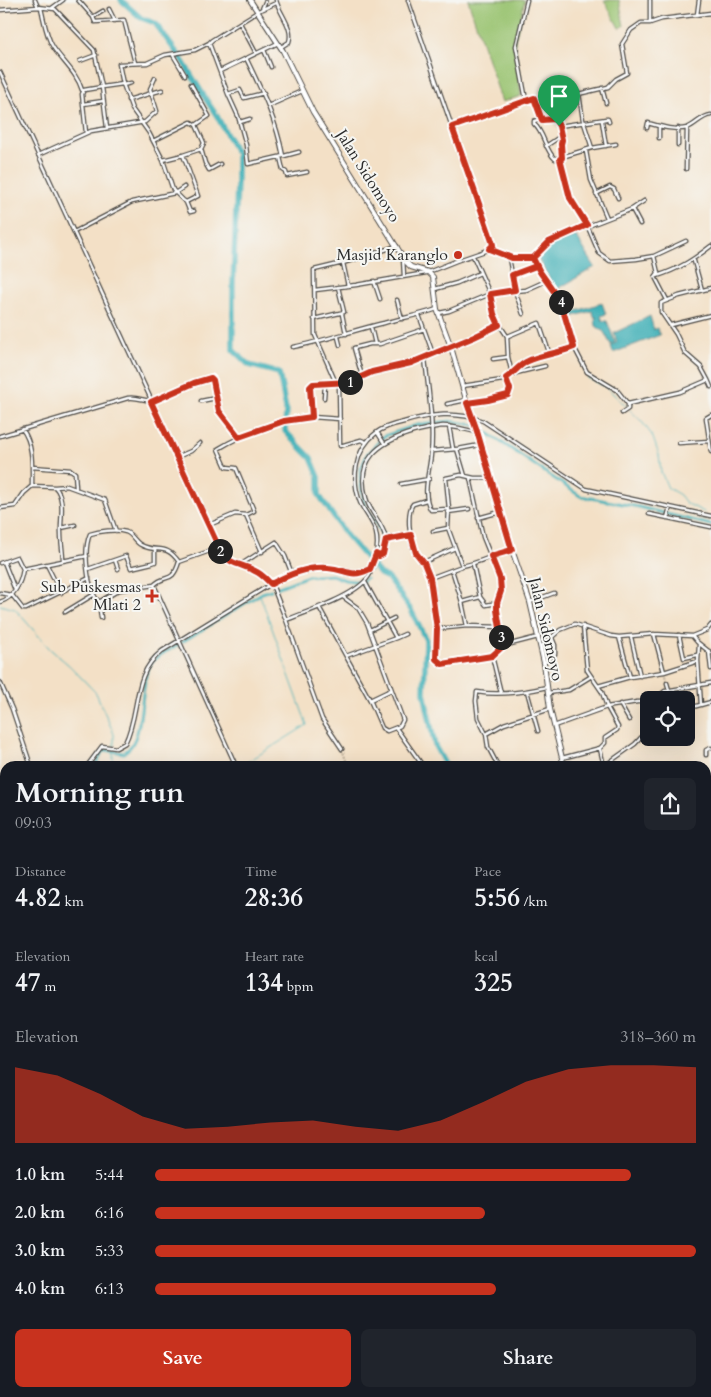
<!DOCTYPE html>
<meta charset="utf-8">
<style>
body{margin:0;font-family:Cardo,serif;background:#20242c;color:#f1f3f6;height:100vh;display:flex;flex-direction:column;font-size:19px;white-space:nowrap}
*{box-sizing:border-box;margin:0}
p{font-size:16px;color:#9ea1a6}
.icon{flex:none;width:28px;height:28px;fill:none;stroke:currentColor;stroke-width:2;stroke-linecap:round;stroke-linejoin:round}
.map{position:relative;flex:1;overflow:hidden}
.side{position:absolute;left:0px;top:761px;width:711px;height:636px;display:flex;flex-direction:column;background:#171b24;border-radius:15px 15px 0 0;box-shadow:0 5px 20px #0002}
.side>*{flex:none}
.buttons{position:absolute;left:640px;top:691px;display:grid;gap:10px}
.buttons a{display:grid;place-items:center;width:55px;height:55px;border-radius:8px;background:#171b24;box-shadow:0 5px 20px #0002;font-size:25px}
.pin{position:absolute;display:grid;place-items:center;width:42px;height:42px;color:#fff;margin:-51px -21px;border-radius:50% 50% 50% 0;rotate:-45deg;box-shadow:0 0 5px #0007}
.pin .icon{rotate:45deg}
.km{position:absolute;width:25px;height:25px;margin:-12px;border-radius:50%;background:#222;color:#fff;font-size:14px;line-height:25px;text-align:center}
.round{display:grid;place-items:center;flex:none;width:52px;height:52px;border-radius:8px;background:#20242c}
.head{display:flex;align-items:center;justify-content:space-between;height:85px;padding:0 15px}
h1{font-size:28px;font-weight:700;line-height:38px}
.metrics{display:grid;grid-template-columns:repeat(3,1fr);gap:8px;height:85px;padding:5px 15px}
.metrics div{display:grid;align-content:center}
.metrics b{font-size:25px;font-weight:700}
.metrics small{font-size:14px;font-weight:400}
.metrics p{font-size:14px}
.chart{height:140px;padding:10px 15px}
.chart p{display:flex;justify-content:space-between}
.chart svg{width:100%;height:90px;margin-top:5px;fill:#c8321e;opacity:.7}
.button{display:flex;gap:10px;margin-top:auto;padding:10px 15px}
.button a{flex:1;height:58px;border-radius:8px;background:#c8321e;color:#fff;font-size:20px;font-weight:700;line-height:58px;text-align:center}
.button a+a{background:#20242c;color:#f1f3f6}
ul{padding:0 15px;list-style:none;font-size:16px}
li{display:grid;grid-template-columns:80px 60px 1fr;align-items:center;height:38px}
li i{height:12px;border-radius:6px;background:#c8321e}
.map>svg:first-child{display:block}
</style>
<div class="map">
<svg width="711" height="1397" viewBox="0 0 711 1397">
<rect width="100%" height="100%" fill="#f6f6f2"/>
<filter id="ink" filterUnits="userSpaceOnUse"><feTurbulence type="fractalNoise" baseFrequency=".02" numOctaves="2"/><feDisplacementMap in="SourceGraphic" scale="10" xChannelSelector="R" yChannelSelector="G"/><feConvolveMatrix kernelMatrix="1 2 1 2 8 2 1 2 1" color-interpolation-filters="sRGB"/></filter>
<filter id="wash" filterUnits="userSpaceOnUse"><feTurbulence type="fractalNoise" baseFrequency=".0096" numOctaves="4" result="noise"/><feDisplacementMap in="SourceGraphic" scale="20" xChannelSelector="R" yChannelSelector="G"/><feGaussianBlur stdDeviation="1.12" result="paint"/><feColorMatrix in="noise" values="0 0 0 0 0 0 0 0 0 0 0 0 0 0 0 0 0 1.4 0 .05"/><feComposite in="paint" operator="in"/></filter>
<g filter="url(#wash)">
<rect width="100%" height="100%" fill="#f3e0c6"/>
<!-- green -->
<path fill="#99c370" stroke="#62774e" d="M468,0H525L515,40L521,96L502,102Z
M604,0H619L624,26L619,28Z"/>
<!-- water -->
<path fill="#3eafb6" stroke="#346d70" d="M576,236L595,267L556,290L538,259L551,245Z
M602,303L606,314L601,316L603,321H607L615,342L611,345L604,332L596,326L595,319L597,317L595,318L592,311L571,317L570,313Z
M650,316L654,330L657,328L660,335L613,353L611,346L617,342L614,333Z"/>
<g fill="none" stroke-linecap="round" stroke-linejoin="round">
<!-- stream -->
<path stroke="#3eafb6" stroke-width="1" d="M588,378L606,387L626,406
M630,410L642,422L652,435L659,455L661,472L668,488L680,495L686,503L704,512
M0,605L15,609L50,649L70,666L96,693L114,734V746
M113,750L114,749
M113,753V759L117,766
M241,766L307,725L260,595
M165,1392L166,1397
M197,1392V1397"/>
<!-- canal -->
<path stroke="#3eafb6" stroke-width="3" d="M380,552L382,534L364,503L360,480V471L367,454L384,436L417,425L450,421L476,425L580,496L639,507L711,525
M370,570L377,558
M315,576L332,575L345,580L362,582L366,578
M276,588L308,576H312
M182,642L262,593L271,590
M126,751C145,739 139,685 150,665C155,656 169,650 178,645
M96,766L101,754L105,750L124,753
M0,846L5,842"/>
<!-- river -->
<path stroke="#3eafb6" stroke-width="5.5" d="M121,0L141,18L155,23L177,53
M179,55L207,101L217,116L237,154V184L233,285V350L249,365L279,373L286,409L285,431L311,458L319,477V495L346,535L372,565
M374,567L380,574L388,578L411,610L426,640L424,692L435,746L446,766
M588,1392L589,1397"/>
</g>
</g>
<g filter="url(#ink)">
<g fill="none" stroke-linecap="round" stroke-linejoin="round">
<!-- minor-tunnel -->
<path stroke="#cbbca7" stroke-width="2.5" stroke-dasharray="2.5 1" stroke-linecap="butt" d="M664,672L667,683
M342,749L348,766"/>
<!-- minor casing -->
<g stroke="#494642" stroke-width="5">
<path id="minor" d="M35,0L38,7
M78,0L93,17
M276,0C279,13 294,28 289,42L281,47
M650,0V23
M41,8C44,20 46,36 53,47C62,61 77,73 82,90
M52,8L63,0
M109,9L115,21
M263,9L276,3
M0,10L38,7L55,9L94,50L102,87L123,84
M103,11L93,17L95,22L124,20L135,63
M697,15L699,0
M240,23L256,53
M209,43L228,94L238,116L246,145L248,164L283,156C276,119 262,91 246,58
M264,50L271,67
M173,55L185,75
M80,61L96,55
M220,71L278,43
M0,72L209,525L218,548L226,559L260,573L273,587L286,620L322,719L342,749
M191,84L209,116L196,125
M123,85L131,83
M602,88L606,103
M228,94L240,90L244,98L264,93
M579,94L583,120L592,148
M534,98L542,120L556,119L559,126
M128,100L162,90
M526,100L516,46L527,0
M83,104L103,101
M268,106L302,91
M541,119L534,121V124C544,132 545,150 555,159L592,148L616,144
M602,121L606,146
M240,122L250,119
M196,125L204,143L201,149
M453,127L526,100L550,96L574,95L608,87L616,79L627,73L622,44L631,30L641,23H650L662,19L711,13
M659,127V138
M647,128L648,123C659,126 674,131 687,128C696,125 701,116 711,115
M678,128V145
M86,133L82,94L84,90L102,87L107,128
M153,141L191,122L196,125
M546,146L561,136
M586,151L591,180L607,218
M38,155L91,131L145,122L157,111L150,89L155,78
M183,155L201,149L205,163L209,170L220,164
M284,156L299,152
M280,157L283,170L286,172L287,176L307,172
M562,158C563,147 560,137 559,126L606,119H608L609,122
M560,159L570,197L587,225L599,253L610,261L636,259L654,256L658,273L655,277L667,300
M163,160L183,155L198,196L186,202
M686,169L687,128
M596,194L610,187L614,189L618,198
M632,209L640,224
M194,211L190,212L186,202L183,200L173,190L163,160L149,133L132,109L123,84L119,64L147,63L165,55L195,50L209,43L212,40L262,9L265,2
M74,232L132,202L175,193L184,187
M489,249L512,259L533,258L552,240L632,209L644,201
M654,256L686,241
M533,258L540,272L560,300L574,347L587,372L617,390L628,404L680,392L708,380L711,387
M403,259L404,276
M694,261L702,290
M343,263L348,286
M512,275L536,266
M657,276C679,269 693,260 711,246
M374,281L380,299
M435,289L457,283L480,273
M315,290L356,285L426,273L456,261L482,252L491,248L493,245L408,0
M397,300L402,319
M439,313L449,311L490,294L473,256
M342,314L346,334
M523,314L515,291L526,290L546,281
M419,315L433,354
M314,319L344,312L338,287
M671,325L711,315
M371,327L375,344
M508,336L539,323L550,355
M338,337L340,345
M293,347C324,341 354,330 384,323C402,318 420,315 437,309
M508,357L507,336L497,321L490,294L515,291L509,258
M425,358C428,388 434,424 431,454C430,470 421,495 431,510L448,509
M493,359L508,357L512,374L545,366
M362,376L354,348L370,344H380L424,329
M708,380L701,367L685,353L676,334L661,312V303L679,296L711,288
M336,383L315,335L314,270L343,263L397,246
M339,384L340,446L361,440L366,442
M462,386L503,380L526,361L574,347
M324,398L325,385
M201,401L216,398
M467,403L488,400L508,395L510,389L506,378
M447,404L466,400
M622,413L628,409V404
M711,415L706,418L711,452
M312,417L340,419
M449,426L453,449
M22,429C34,444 32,467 32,486
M377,432L384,443
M0,436L128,398C137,396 146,402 155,401L194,383L211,379L213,380L219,411L239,437
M679,443L709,441
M458,449L480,445
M432,451L457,449L465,476
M177,457L191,451L200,443
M32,467L71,470L75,473L76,488
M470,478L483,537L500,579L501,591L497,603V610L500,627
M489,478H474L461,475L446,478L449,509L448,528L462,566C480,563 494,554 512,550
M401,484L429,479
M55,487L67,486L105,500L116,531
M426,500L413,504C406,512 410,543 415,552C421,561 428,568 431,579C437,605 437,633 436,659L442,664L492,656L501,693
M0,508L15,506L24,493L32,486L55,487C66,499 60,519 61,533C61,543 63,552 63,561
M448,512L469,509
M649,514L711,527
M246,515L262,552
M478,518L500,512
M667,518L670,507
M209,525L235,514L246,515L254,511L236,468L226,467L218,449C246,432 279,421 312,417L310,387L313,384L350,382L372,373L411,363L475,337L499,325
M61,528L75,525
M433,531L448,528
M386,539L411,535
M376,554L379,556L383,554C393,530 372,519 366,498C355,459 379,442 413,432C422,430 432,427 443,426C454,426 466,430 477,432
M115,560L118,569
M4,562L15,590
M179,562C172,585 166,573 154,585L119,590L99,602C87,590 83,550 90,534C99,531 116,529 126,532C132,534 135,542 141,545C158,554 165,542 179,562L218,548
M424,562L455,548
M0,563L17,557L23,569C21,583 14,598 0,602
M47,565L61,593
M240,565L276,542L285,556L292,574
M23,569L87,556
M88,569L126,556L131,568L152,563L155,562V549
M452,570L462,602
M430,578L462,566
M154,585L236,766
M0,593L12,595L23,609H26L89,578
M480,597L486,605L497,603
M99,602L101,618
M530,602L554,593
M319,607L370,700L382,728L387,731L400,726L403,720L367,623L358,608L343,597
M65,612L93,595
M286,620C308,611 360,595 370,574L369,571
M467,626L462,602L480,597L473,564
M583,626L587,670L602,692L607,707L637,702H649
M437,629L467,626L500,627L503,646
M370,630L394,618
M679,635L684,658L697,655
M692,636L707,630L711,625
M631,637L640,676
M396,638L405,634
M699,644L698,661L701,705
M541,647L560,630L575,624L611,636L619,637L654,634L692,636L697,642L711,653
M709,651L711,669
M492,655L503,646L538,637
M346,656L396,638L365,582
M544,663L555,654V645L552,638
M664,672L698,661
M630,677L664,672L654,634
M0,682L12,709L31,766
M667,683L669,690
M598,686L630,677L619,637
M527,691L538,731
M548,693L569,690L590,677
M370,700L391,690
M654,700L665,691L711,683
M620,704L629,720
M686,709L711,702
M554,726L607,707L618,727L617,730L605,738V743L600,748L562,758
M396,728L423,766
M486,734L504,724L550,709
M600,749L604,766L635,744L649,729
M706,755V750L711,748
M497,764L488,747L486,734L478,718L476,701L477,692C500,696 525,692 547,687
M87,766L102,746L116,748L125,743C141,711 131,675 162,651L271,584L290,575L319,568H331L355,574L370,569C376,558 379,546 376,533C375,524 364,512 360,502C351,479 355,449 376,433C383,427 395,424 404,422C431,414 456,411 483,421L586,489L711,516
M706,799L711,798
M0,837L5,832
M706,850L711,849
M706,881L711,880
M0,886L5,897
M0,1058L5,1057
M706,1068L711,1048
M0,1105L5,1104
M0,1198L5,1197
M706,1213L711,1215
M0,1287L5,1286
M109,1392L110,1397
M263,1392L264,1397
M344,1392L345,1397
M423,1392L426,1397
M453,1392L454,1397
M294,1397L316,1392
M570,1397L571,1392"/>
</g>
<!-- secondary casing -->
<g stroke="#494642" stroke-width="6">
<path id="secondary" d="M250,0L283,51L313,112L406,262L411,267L428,272L433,277L437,309L451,347L467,403L476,428L512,550L530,602L544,663L550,709L564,766
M0,980L5,976
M512,1392V1397
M623,1397V1392"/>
</g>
<!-- primary casing -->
<g stroke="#494642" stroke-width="6">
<path id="primary" d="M706,1212L711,1211
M592,1392L602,1396L615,1392
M471,1397L490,1392"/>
</g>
<!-- minor -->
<use href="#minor" stroke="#fff" stroke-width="2.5"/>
<!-- secondary -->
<use href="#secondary" stroke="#fff" stroke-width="4"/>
<!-- primary -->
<use href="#primary" stroke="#fff" stroke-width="4"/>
</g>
</g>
<g fill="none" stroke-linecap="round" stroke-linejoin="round" filter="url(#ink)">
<!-- route casing -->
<g stroke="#fff" stroke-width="10">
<path id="route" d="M559,126L562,140L561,144L562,158L560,159L570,198L587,225L549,242L533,258L536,266L512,275L515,290L490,294L494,314L499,325L474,337L411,363L372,372L350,382L313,384L310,387L312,417L284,421L239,437L219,411L213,380L211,378L194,383L151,402L222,554C230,564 244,565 255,571C262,574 266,579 271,584C288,575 308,566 328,568C347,569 349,579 370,569L376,554L379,556L383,554L386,540L411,535L416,553L424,563L430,578L437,629L436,659L442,664L492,656L503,646L497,610V603L501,591L500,579L491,556L512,550L476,428L467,403L488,400L508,395L510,389L506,378C514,373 519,365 528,361C540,355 560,353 574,347L560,300L540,272L533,258H512L489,249L493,245L492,241L452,127L534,98L542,120L555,119L559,126"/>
</g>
<!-- route -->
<use href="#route" stroke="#c8321e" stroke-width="6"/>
</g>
<!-- markers -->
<g fill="#c8321e" stroke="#f6f6f2" stroke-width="2">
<circle cx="458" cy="255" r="5"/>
<path d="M149.5 588.5h5v5h5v5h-5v5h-5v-5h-5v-5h5z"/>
</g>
<g text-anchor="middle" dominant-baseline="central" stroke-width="4" stroke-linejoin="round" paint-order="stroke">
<!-- street labels -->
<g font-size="16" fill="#2b2b2b" stroke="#f6f6f2">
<text transform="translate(368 176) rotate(58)">Jalan Sidomoyo</text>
<text transform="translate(546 629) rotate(77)">Jalan Sidomoyo</text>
</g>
<!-- poi labels -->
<g font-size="16" fill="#2b2b2b" stroke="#f6f6f2" text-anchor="end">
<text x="448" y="255">Masjid Karanglo</text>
<text x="141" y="587">Sub Puskesmas<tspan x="141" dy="18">Mlati 2</tspan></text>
</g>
</g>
</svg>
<div class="buttons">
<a><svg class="icon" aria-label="locate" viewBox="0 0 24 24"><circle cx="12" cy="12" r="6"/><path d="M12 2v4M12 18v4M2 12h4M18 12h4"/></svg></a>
</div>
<div class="pin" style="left:559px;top:126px;background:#1e9e55"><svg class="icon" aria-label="arrive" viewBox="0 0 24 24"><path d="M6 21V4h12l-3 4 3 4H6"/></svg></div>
<b class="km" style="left:350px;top:382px">1</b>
<b class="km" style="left:220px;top:551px">2</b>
<b class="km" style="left:501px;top:637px">3</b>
<b class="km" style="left:561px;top:302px">4</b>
<section class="side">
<div class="head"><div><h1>Morning run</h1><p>09:03</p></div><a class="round"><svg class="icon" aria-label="share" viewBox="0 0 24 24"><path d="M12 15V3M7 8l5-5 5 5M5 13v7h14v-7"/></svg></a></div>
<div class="metrics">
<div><p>Distance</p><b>4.82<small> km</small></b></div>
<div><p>Time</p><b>28:36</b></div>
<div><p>Pace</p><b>5:56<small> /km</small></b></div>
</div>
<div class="metrics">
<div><p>Elevation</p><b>47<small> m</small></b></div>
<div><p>Heart rate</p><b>134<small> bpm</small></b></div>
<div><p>kcal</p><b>325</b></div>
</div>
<div class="chart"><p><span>Elevation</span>318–360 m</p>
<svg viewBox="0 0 160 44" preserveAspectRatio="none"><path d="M0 44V7L10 11L20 20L30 31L40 37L50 36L60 34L70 33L80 36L90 38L100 33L110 24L120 14L130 8L140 6L150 6L160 7V44z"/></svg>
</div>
<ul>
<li><b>1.0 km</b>5:44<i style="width:88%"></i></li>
<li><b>2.0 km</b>6:16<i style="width:61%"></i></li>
<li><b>3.0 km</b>5:33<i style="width:100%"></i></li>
<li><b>4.0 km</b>6:13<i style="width:63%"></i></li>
</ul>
<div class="button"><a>Save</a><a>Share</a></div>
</section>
</div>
